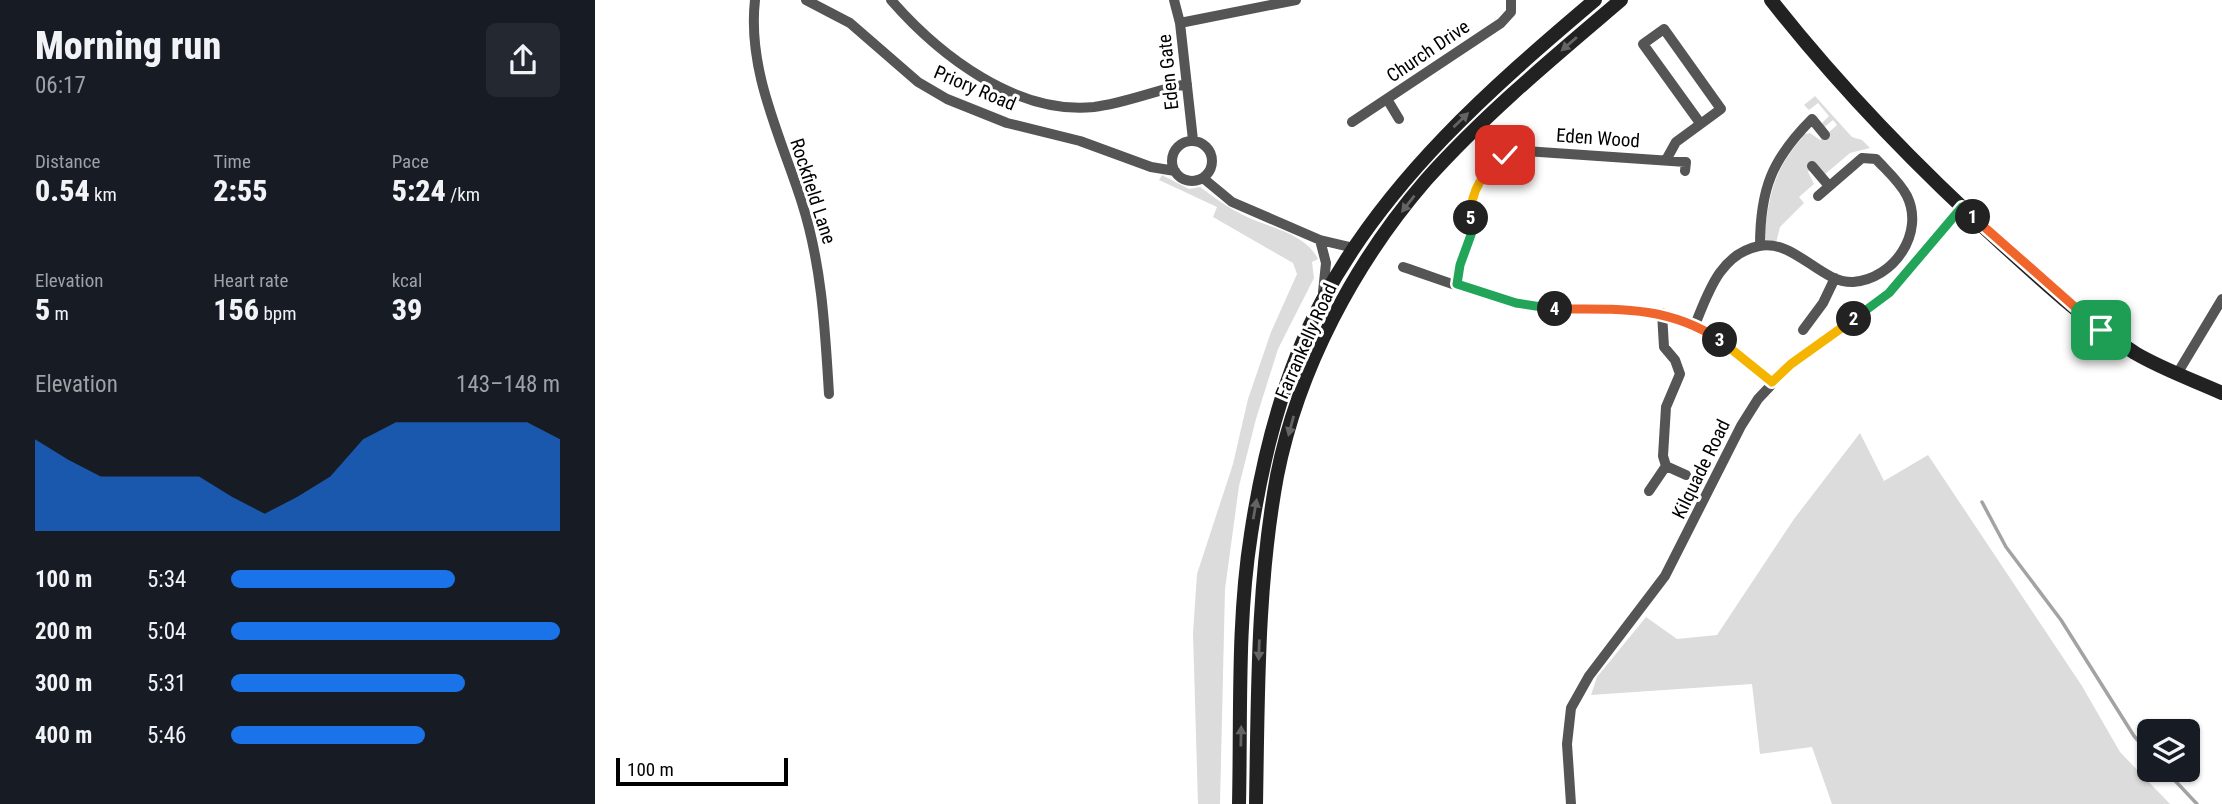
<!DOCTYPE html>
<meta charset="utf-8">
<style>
body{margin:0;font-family:"Roboto Condensed",sans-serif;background:#242831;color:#f1f3f6;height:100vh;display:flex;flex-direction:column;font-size:26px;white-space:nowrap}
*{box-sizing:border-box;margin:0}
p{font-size:23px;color:#9ea1a6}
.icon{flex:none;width:38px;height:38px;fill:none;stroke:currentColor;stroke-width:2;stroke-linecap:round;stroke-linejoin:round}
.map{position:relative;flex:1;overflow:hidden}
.sheet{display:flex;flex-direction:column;background:#171b24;width:595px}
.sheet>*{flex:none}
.tools{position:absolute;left:1542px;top:719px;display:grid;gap:14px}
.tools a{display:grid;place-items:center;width:63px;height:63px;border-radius:10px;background:#171b24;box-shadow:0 2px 5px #0004;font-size:35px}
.scale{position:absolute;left:21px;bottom:18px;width:172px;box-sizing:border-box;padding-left:7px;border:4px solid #000;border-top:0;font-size:19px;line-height:24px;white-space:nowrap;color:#000;-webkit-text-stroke:5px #fff;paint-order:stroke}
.pin{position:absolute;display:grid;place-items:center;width:60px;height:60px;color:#fff;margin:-30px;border-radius:14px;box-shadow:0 4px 10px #0006}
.km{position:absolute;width:35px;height:35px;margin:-18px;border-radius:50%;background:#222;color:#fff;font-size:19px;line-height:35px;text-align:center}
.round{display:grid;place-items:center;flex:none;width:74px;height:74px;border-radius:10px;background:#242831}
.summary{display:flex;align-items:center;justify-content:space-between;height:119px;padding:0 35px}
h1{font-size:38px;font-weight:800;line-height:52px}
.figures{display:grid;grid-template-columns:repeat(3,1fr);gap:10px;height:119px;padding:7px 35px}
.figures div{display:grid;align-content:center}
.figures b{font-size:30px;font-weight:800}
.figures small{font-size:19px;font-weight:400}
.figures p{font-size:19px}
.chart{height:196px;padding:14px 35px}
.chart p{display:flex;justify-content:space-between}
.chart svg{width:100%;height:126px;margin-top:7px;fill:#1a73e8;opacity:.7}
ul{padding:0 35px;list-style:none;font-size:23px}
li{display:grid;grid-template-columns:112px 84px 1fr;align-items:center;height:52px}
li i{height:18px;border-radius:9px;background:#1a73e8}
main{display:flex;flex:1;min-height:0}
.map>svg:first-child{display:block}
</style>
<main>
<section class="sheet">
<div class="summary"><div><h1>Morning run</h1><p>06:17</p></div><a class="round"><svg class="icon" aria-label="share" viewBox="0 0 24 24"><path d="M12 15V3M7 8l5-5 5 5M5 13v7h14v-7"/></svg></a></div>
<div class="figures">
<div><p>Distance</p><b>0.54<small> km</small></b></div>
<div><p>Time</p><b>2:55</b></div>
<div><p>Pace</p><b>5:24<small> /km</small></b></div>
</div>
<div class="figures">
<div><p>Elevation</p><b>5<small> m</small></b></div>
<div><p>Heart rate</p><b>156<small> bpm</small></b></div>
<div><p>kcal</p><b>39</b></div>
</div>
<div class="chart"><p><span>Elevation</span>143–148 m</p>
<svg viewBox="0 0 160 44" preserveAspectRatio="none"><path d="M0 44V12L10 19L20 25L30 25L40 25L50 25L60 32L70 38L80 32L90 25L100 12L110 6L120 6L130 6L140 6L150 6L160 12V44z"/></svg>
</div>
<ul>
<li><b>100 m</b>5:34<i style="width:68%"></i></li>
<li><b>200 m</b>5:04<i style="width:100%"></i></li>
<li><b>300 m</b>5:31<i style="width:71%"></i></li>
<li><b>400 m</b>5:46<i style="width:59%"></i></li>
</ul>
</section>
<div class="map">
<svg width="1627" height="804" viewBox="0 0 1627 804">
<rect width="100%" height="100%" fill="#fff"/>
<!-- green -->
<path fill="#dcdcdc" d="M1220,96L1257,137L1267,140L1275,148L1255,153L1229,175L1220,166L1213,172L1219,184L1204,197L1209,203L1185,227L1181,243L1169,239C1174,196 1178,171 1207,138L1205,135L1215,133L1225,140L1242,125L1238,120L1228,128L1227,123L1234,116L1223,103L1214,110L1209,105Z
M567,175L594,189L605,187C620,198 635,209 652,217C676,228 711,234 723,259L717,262L719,278L683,349L661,419L644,486L630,589L625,804H603L598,633L602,574L638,464L653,399L676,332L702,274L698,263L618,217L622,207L564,180Z
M1265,433L1289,481L1333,455L1487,686L1525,752L1575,804H1237L1217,747L1165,754L1157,684L996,695L1002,677L1051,617L1082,639L1122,635L1199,519Z"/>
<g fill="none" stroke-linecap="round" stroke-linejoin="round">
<!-- stream -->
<path stroke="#a3a3a3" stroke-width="3.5" d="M1387,502L1411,547L1466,620L1539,736L1554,753
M1570,770L1602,804"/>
<!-- minor -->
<path stroke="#555" stroke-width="10" d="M160,0C152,71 186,137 207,203C227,266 230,329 234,394
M211,0L255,23L323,82L352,99L412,123L485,141L556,167L580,171
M296,0C344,55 421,115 499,107C531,103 561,90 592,84
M579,0L585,23L598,140
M585,23L701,0
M792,99L804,119
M757,122L906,23L916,12V0
M577 161a20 20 0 1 1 40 0a20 20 0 1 1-40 0Z
M1071,160L1081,142L1126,109L1069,29L1048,44L1105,123
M1217,166L1234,186
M608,178L637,202L725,240L759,248
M725,240L731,263L728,292
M1165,246C1165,189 1177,159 1217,119L1230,135
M808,267C856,283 907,304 957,309C984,312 1011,308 1037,310C1095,312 1135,346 1177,382
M862,284L865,265L877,232V197L883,182L910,155L918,151H930L1091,162L1090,171
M1100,325C1113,293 1125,254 1164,246C1200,239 1225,283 1258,282C1299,279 1330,233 1312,196C1305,182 1292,171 1281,159L1267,158L1223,196
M1208,330L1228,303L1240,278
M1582,374L1627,299
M1071,466L1091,475
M1054,491L1071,466L1068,456L1071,407L1085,374L1080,360L1069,347L1067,313
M976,804L972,744L976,708L994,676L1070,576L1146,426L1163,399L1196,364L1294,293L1367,207"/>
<!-- secondary -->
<path stroke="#222" stroke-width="14" d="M1176,0C1246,89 1325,170 1409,246C1451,284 1492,322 1540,353C1567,369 1598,380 1627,393
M644,804C646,715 642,622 656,534C668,455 689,372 727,301C792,179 896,88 1000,0
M661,804C663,694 662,584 682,476C703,369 760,262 831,180C890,114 959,57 1026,0"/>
</g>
<!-- one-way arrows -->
<defs><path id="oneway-solid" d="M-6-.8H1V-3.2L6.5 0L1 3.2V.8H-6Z" transform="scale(1.75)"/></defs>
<g fill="#646464">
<use href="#oneway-solid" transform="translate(974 44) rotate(139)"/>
<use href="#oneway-solid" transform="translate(866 120) rotate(-44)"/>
<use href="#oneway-solid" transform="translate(813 204) rotate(128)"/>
<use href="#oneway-solid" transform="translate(696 426) rotate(105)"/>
<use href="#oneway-solid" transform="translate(660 509) rotate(-80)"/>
<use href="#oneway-solid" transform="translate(664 650) rotate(92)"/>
<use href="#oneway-solid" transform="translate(646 736) rotate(-89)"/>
</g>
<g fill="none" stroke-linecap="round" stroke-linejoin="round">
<!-- split-1 casing -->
<g stroke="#fff" stroke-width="14">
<path id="split-1" d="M1378,217L1506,330"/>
</g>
<!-- split-2 casing -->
<g stroke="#fff" stroke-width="14">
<path id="split-2" d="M1259,319L1294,293L1367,207L1378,217"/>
</g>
<!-- split-3 casing -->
<g stroke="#fff" stroke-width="14">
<path id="split-3" d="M1125,340L1177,382L1196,364L1259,319"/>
</g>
<!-- split-4 casing -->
<g stroke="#fff" stroke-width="14">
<path id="split-4" d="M960,309C1021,309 1072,305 1125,340"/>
</g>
<!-- split-5 casing -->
<g stroke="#fff" stroke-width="14">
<path id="split-5" d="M876,218L877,232L865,265L862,284L921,303L960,309"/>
</g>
<!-- split-6 casing -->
<g stroke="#fff" stroke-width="14">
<path id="split-6" d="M876,218C875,188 889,173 910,155"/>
</g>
<!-- split-1 -->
<use href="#split-1" stroke="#f0652b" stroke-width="9"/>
<!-- split-2 -->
<use href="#split-2" stroke="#22a559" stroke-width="9"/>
<!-- split-3 -->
<use href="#split-3" stroke="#f5b400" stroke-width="9"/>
<!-- split-4 -->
<use href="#split-4" stroke="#f0652b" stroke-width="9"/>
<!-- split-5 -->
<use href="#split-5" stroke="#22a559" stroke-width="9"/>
<!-- split-6 -->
<use href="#split-6" stroke="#f5b400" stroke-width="9"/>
</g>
<g text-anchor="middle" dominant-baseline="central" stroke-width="6" stroke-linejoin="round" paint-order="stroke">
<!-- street labels -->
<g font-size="19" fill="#000" stroke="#fff">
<text transform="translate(833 51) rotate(-34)">Church Drive</text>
<text transform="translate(573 72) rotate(-96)">Eden Gate</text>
<text transform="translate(380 88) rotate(23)">Priory Road</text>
<text transform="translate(1003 138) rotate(4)">Eden Wood</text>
<text transform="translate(218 191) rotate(72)">Rockfield Lane</text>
<text transform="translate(711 341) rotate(-66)">Farrankelly Road</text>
<text transform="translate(1106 469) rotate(-64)">Kilquade Road</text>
</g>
</g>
</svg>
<div class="tools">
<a><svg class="icon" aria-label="layers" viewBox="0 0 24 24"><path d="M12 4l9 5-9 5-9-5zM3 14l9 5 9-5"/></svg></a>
</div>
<div class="scale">100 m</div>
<div class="pin" style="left:1506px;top:330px;background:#1e9e55"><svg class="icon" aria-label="arrive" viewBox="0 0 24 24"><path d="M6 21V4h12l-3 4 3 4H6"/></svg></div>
<div class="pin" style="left:910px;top:155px;background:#d93025"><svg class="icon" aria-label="check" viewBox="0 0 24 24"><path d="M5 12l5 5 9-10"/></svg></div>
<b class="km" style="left:1378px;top:217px">1</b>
<b class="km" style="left:1259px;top:319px">2</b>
<b class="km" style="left:1125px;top:340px">3</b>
<b class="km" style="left:960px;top:309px">4</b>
<b class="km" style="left:876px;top:218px">5</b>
</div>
</main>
